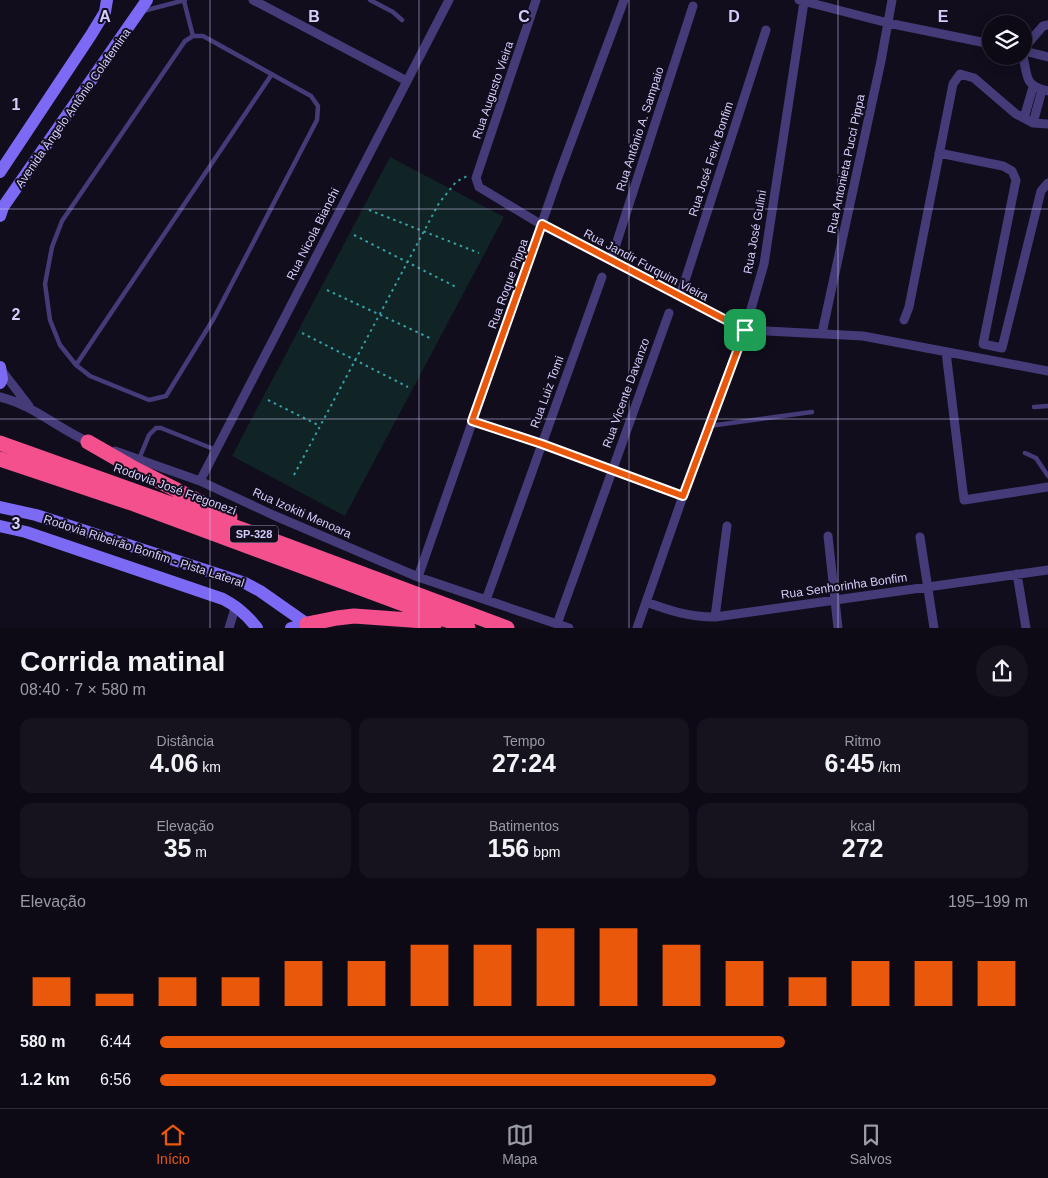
<!DOCTYPE html>
<html lang="pt">
<meta charset="utf-8">
<style>
body{margin:0;font-family:Helvetica,sans-serif;background:#16131f;color:#f1f3f6;height:100vh;display:flex;flex-direction:column;font-size:19px;white-space:nowrap}
*{box-sizing:border-box;margin:0}
p{font-size:16px;color:#9a9aa1}
.icon{flex:none;width:28px;height:28px;fill:none;stroke:currentColor;stroke-width:2;stroke-linecap:round;stroke-linejoin:round}
.map{position:relative;height:628px;overflow:hidden}
.panel{display:flex;flex-direction:column;background:#0d0a16;flex:1}
.panel>*{flex:none}
.tools{position:absolute;left:982px;top:15px;display:grid;gap:10px}
.tools a{display:grid;place-items:center;width:50px;height:50px;border-radius:50%;background:#0d0a16;box-shadow:0 2px 12px #0003,0 0 0 1px #2d2b35;font-size:25px}
.pin{position:absolute;display:grid;place-items:center;width:42px;height:42px;color:#fff;margin:-21px;border-radius:10px;box-shadow:0 2px 8px #0006}
.round{display:grid;place-items:center;flex:none;width:52px;height:52px;border-radius:26px;background:#16131f}
.headline{display:flex;align-items:center;justify-content:space-between;height:85px;padding:0 20px}
h1{font-size:28px;font-weight:800;line-height:38px}
.stats{display:grid;grid-template-columns:repeat(3,1fr);gap:8px;height:85px;padding:5px 20px}
.stats div{display:grid;align-content:center;border-radius:12px;background:#16131f;text-align:center}
.stats b{font-size:25px;font-weight:800}
.stats small{font-size:14px;font-weight:400}
.stats p{font-size:14px}
.chart{height:140px;padding:10px 20px}
.chart p{display:flex;justify-content:space-between}
.chart svg{width:100%;height:90px;margin-top:5px;stroke:#ea580c;stroke-width:6}
ul{padding:0 20px;list-style:none;font-size:16px}
li{display:grid;grid-template-columns:80px 60px 1fr;align-items:center;height:38px}
li i{height:12px;border-radius:6px;background:#ea580c}
.dock{display:flex;justify-content:space-around;align-items:center;height:70px;border-top:1px solid #2d2b35;background:#0d0a16;font-size:14px;color:#9a9aa1}
.dock a{display:grid;justify-items:center;gap:2px}
.dock .current{color:#ea580c}
.map>svg:first-child{display:block}
</style>
<div class="map">
<svg width="1048" height="628" viewBox="0 0 1048 628">
<rect width="100%" height="100%" fill="#110d1d"/>
<!-- green -->
<path fill="#102426" d="M390,157L504,217L345,516L232,456Z"/>
<g fill="none" stroke-linecap="round" stroke-linejoin="round">
<!-- path -->
<path stroke="#35a1a6" stroke-width="2" stroke-dasharray="2.5 4" stroke-linecap="butt" d="M369,210L479,253
M354,235L458,288
M327,290L432,339
M302,333L408,387
M268,400L320,426
M294,475L439,203L456,182L467,176"/>
<!-- lane -->
<path stroke="#443b78" stroke-width="4.5" d="M370,0L393,12L402,20
M184,1L193,36
M143,11L185,0
M193,36H203L311,96L318,106L317,120L214,318L166,396L149,400L90,376L76,365L60,345L50,320L45,284L52,247L62,221L185,41Z
M76,365L272,74
M1034,407L1048,406
M709,426L812,412
M1025,453L1036,458L1048,476
M139,459L149,435L156,428H161L216,450"/>
<!-- street -->
<path stroke="#443b78" stroke-width="9" d="M253,0L407,81
M536,0L476,178L479,187L542,225L745,330L863,336L1048,371
M799,0L888,23L991,44
M1024,48L1043,26L1048,25
M1024,51L1048,57
M1023,56C1028,78 1024,85 1048,91
M1024,118L1033,87
M1033,123L1042,90
M939,153L1003,166L1012,171L1016,180L983,344L1002,348L1041,191L1048,183
M611,260L693,6
M680,296L766,30
M904,320L909,307L953,84L960,74L974,78L1016,114L1033,123L1048,124
M822,333L881,61L892,0
M946,352L964,500L1048,487
M2,371L29,406
M0,397C34,405 59,430 91,443
M472,421L542,444L683,496
M115,451L200,481L273,515L418,577L569,628
M200,481L449,0
M828,536L838,628
M920,537L934,628
M1017,574L1026,628
M418,577L558,177L624,0
M486,600L602,277
M646,602C671,611 689,617 715,617L1048,570
M715,617L727,526
M557,624L669,313
M229,628L236,605
M637,628L683,496L745,330L764,264L804,2"/>
<!-- secondary -->
<path stroke="#7c6af5" stroke-width="12" d="M0,172L91,35L105,12L107,0
M0,216L3,207L147,0
M0,367L2,379L0,383
M0,507L36,515L245,583L260,591L307,624L310,628
M0,526L26,532L223,599C237,606 247,615 257,628
M291,628L307,624"/>
<!-- highway -->
<path stroke="#f3508d" stroke-width="15" d="M88,442L135,469L230,517
M0,443L280,543L507,628
M0,459L134,504L468,628
M307,624L337,618L354,616L424,621L435,623"/>
</g>
<g fill="none" stroke-linecap="round" stroke-linejoin="round">
<!-- route casing -->
<g stroke="#fff" stroke-width="10">
<path id="route" d="M542,224L745,330L683,496L542,444L472,421Z"/>
</g>
<!-- route -->
<use href="#route" stroke="#ea580c" stroke-width="6"/>
</g>
<!-- grid -->
<path fill="none" stroke="#d6ccfb" stroke-width="1" stroke-opacity="0.55" d="M210,0V628M419,0V628M629,0V628M838,0V628M0,209H1048M0,419H1048"/>
<g text-anchor="middle" dominant-baseline="central" stroke-width="4" stroke-linejoin="round" paint-order="stroke">
<!-- shield labels -->
<rect fill="#110d1d" stroke="#9b93b8" stroke-width="1" x="230" y="525.5" width="48" height="17" rx="4"/>
<g font-size="11" font-weight="bold" fill="#d6ccfb">
<text x="254" y="534">SP-328</text>
</g>
<!-- street labels -->
<g font-size="12" fill="#d6ccfb" stroke="#110d1d">
<text transform="translate(493 90) rotate(-71)">Rua Augusto Vieira</text>
<text transform="translate(73 108) rotate(-55)">Avenida Ângelo Antônio Colafemina</text>
<text transform="translate(640 129) rotate(-72)">Rua Antônio A. Sampaio</text>
<text transform="translate(711 159) rotate(-72)">Rua José Felix Bonfim</text>
<text transform="translate(846 164) rotate(-78)">Rua Antonieta Pucci Pippa</text>
<text transform="translate(755 232) rotate(-80)">Rua José Gulini</text>
<text transform="translate(313 234) rotate(-63)">Rua Nicola Bianchi</text>
<text transform="translate(646 265) rotate(28)">Rua Jandir Furquim Vieira</text>
<text transform="translate(508 284) rotate(-70)">Rua Roque Pippa</text>
<text transform="translate(547 392) rotate(-70)">Rua Luiz Tomi</text>
<text transform="translate(626 393) rotate(-70)">Rua Vicente Davanzo</text>
<text transform="translate(175 489) rotate(20)">Rodovia José Fregonezi</text>
<text transform="translate(302 513) rotate(24)">Rua Izokiti Menoara</text>
<text transform="translate(144 551) rotate(18)">Rodovia Ribeirão Bonfim - Pista Lateral</text>
<text transform="translate(844 586) rotate(-8)">Rua Senhorinha Bonfim</text>
</g>
</g>
<g font-size="16" text-anchor="middle" font-weight="bold" fill="#d6ccfb" stroke="#110d1d" stroke-width="4" stroke-linejoin="round" paint-order="stroke">
<text x="105" y="22">A</text>
<text x="314" y="22">B</text>
<text x="524" y="22">C</text>
<text x="734" y="22">D</text>
<text x="943" y="22">E</text>
<text x="16" y="110">1</text>
<text x="16" y="320">2</text>
<text x="16" y="529">3</text>
</g>
</svg>
<div class="tools">
<a><svg class="icon" aria-label="layers" viewBox="0 0 24 24"><path d="M12 4l9 5-9 5-9-5zM3 14l9 5 9-5"/></svg></a>
</div>
<div class="pin" style="left:745px;top:330px;background:#1e9e55"><svg class="icon" aria-label="arrive" viewBox="0 0 24 24"><path d="M6 21V4h12l-3 4 3 4H6"/></svg></div>
</div>
<section class="panel">
<div class="headline"><div><h1>Corrida matinal</h1><p>08:40 · 7 × 580 m</p></div><a class="round"><svg class="icon" aria-label="share" viewBox="0 0 24 24"><path d="M12 15V3M7 8l5-5 5 5M5 13v7h14v-7"/></svg></a></div>
<div class="stats">
<div><p>Distância</p><b>4.06<small> km</small></b></div>
<div><p>Tempo</p><b>27:24</b></div>
<div><p>Ritmo</p><b>6:45<small> /km</small></b></div>
</div>
<div class="stats">
<div><p>Elevação</p><b>35<small> m</small></b></div>
<div><p>Batimentos</p><b>156<small> bpm</small></b></div>
<div><p>kcal</p><b>272</b></div>
</div>
<div class="chart"><p><span>Elevação</span>195–199 m</p>
<svg viewBox="0 0 160 44" preserveAspectRatio="none"><path d="M5 44V30M15 44V38M25 44V30M35 44V30M45 44V22M55 44V22M65 44V14M75 44V14M85 44V6M95 44V6M105 44V14M115 44V22M125 44V30M135 44V22M145 44V22M155 44V22"/></svg>
</div>
<ul>
<li><b>580 m</b>6:44<i style="width:72%"></i></li>
<li><b>1.2 km</b>6:56<i style="width:64%"></i></li>
</ul>
</section>
<nav class="dock">
<a class="current"><svg class="icon" aria-label="home" viewBox="0 0 24 24"><path d="M3 11l9-7 9 7M6 9v11h12V9"/></svg>Início</a>
<a><svg class="icon" aria-label="map" viewBox="0 0 24 24"><path d="M3 6l6-2 6 2 6-2v14l-6 2-6-2-6 2zM9 4v14M15 6v14"/></svg>Mapa</a>
<a><svg class="icon" aria-label="saved" viewBox="0 0 24 24"><path d="M7 4h10v16l-5-4-5 4z"/></svg>Salvos</a>
</nav>
